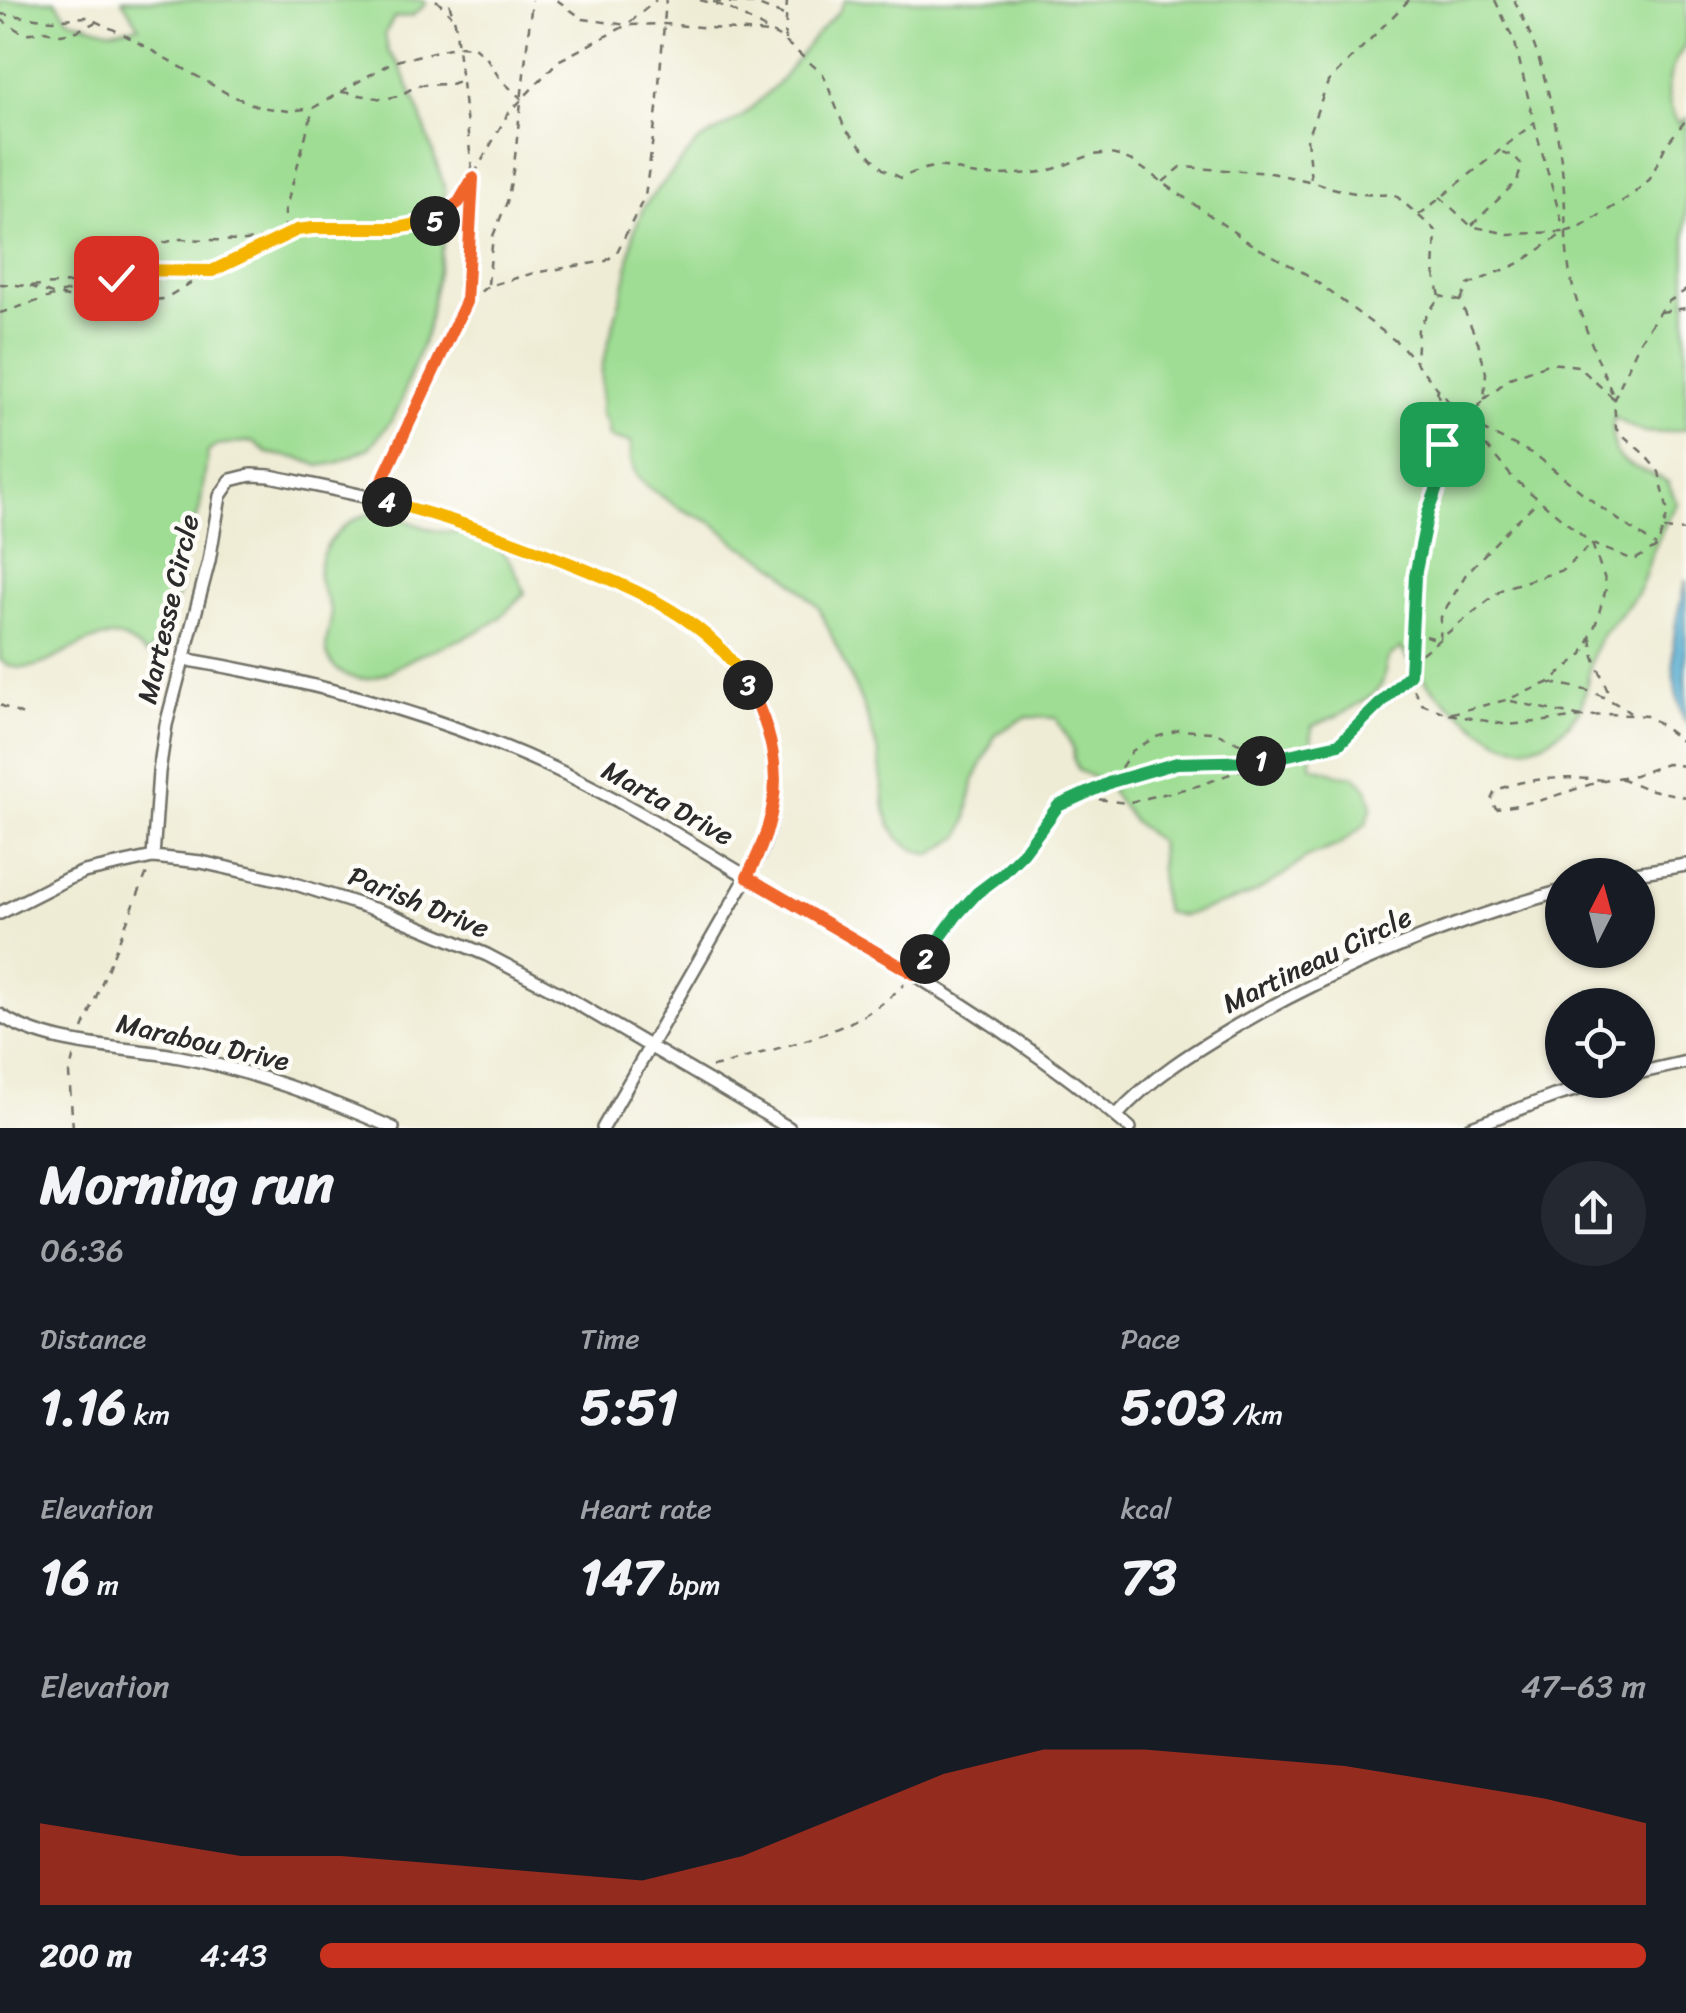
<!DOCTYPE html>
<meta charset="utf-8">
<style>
body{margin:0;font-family:Sriracha,sans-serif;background:#242831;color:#f1f3f6;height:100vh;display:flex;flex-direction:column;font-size:38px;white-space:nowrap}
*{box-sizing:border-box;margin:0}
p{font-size:32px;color:#9ea1a6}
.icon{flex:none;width:55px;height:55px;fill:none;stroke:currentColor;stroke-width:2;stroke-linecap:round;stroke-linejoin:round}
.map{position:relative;height:1128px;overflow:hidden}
.panel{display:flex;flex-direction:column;background:#171b24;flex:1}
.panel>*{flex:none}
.needle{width:65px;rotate:6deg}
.buttons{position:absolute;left:1545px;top:858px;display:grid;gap:20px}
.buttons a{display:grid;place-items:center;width:110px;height:110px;border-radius:50%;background:#171b24;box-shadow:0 2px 8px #0004;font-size:50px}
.pin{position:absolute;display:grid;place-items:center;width:85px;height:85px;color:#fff;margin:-42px;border-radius:20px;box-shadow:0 5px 15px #0006}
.km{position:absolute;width:50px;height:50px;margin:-25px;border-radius:50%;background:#222;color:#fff;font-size:28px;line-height:50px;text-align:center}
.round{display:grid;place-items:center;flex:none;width:105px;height:105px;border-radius:52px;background:#242831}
.summary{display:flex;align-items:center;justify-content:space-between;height:170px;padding:0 40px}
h1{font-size:55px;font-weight:700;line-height:75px}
.stats{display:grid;grid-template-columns:repeat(3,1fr);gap:15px;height:170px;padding:10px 40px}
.stats div{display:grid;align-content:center}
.stats b{font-size:50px;font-weight:700}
.stats small{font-size:28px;font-weight:400}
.stats p{font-size:28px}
.chart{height:280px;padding:20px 40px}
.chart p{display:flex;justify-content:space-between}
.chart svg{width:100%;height:180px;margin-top:10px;fill:#c8321e;opacity:.7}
ul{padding:0 40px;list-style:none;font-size:32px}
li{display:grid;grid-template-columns:160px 120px 1fr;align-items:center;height:75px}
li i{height:25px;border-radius:12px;background:#c8321e}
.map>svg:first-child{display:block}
</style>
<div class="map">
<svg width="1686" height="1128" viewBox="0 0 1686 1128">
<rect width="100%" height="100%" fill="#fdfcf7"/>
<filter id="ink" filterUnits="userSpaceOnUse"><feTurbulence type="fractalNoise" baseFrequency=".01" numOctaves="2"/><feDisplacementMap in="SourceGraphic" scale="20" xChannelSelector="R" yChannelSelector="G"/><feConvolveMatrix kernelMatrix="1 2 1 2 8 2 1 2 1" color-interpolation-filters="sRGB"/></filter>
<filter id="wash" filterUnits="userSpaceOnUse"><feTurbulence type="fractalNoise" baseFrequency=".0048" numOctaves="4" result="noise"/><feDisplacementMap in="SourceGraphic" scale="40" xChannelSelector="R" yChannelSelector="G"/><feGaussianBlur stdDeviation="2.25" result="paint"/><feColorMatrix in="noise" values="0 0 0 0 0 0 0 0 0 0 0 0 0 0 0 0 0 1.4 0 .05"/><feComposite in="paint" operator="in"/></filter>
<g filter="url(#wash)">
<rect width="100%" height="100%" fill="#efecd5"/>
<!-- green -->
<path fill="#9edd93" stroke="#64845f" stroke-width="2.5" d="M0,0H55L69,19L111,31L139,26L122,0H425L426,4L412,16L394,18L385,33L388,51L400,65L420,113L444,186L447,224L426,334L406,386L401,403L392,420L369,448L337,463L319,466L302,459L267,453L253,441L217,445L208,452L200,508L197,518L184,535L179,592L166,625L148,655C140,649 131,641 121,638C78,628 39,689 0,660Z
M845,0H1686C1686,13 1686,28 1686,41C1685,49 1678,55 1675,62C1665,84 1666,105 1679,124L1686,118V429C1651,434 1645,437 1614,417C1605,470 1634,462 1668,482L1677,504C1665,521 1657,540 1650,559C1646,571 1643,585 1636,595C1623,614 1602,629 1594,651C1588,667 1588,687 1582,703C1577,716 1568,724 1558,733C1526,760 1496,742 1469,720C1440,697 1419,679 1401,648C1380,662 1389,665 1382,683C1375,700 1329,720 1312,726L1311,766L1338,774L1355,776L1367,788L1372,806L1366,824L1339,845L1307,857L1278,879L1248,896L1182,916L1165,912C1158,888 1162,866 1159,842L1132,820L1111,791V786L1078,770L1074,760L1073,748L1056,718L1026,717L996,734L973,782L967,819L961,836L931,855L914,849L899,839L890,824L885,809L879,755L864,707L819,608L783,572L769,561L739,545L713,523L679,508L648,487L636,475L631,459V442L613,439L608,435V426L601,414L602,367L626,278L634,231L644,206L698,142L743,116L781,80L814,37L839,11Z
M385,513C403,518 420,527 437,531C442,532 448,532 453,532C500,540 508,551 525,593C515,601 507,612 497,620C474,636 446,644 420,655C402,662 383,679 364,679C347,678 334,672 328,656C323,643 330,631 331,618C332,604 323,595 320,582C312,554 343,519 370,514C375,513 380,513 385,513Z"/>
<!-- water -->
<path fill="#52aacf" stroke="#3e6a7d" stroke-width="2.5" d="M1686,580V723C1680,713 1679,704 1676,692C1669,650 1675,620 1686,580Z"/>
</g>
<g filter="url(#ink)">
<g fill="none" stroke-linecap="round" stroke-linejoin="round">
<!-- minor casing -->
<g stroke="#706f66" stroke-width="16">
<path id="minor" d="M183,659C309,680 436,714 553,768C635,806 712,857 790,902C908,969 1027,1039 1130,1128
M153,857L159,772L166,725L209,561L220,496L231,480L251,475L270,476C317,486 365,495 412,508C466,523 518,543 571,564C620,583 671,603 712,639C741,664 758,700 768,736C779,777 776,817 759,856L603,1128
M1623,875L1686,865
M0,913L67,879L84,872L153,857L201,862L286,881L386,913L487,955L559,993L789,1128
M0,1015C50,1048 122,1046 180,1057C254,1071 324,1098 393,1128
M1638,1073L1686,1062
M1116,1116C1150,1078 1194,1051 1238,1025C1341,966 1448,922 1562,891
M1469,1128L1554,1096L1610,1080"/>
</g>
<!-- path -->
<path stroke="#706f66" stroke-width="2.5" stroke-dasharray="8 8" stroke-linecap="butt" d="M436,0L451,15
M557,0L583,19L627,25L664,24L770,33
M700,0L726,7L781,38L823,74L845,129L883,169L901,178C918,170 936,163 955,169C959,170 965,173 970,174C989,177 1014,174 1033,173C1076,169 1090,141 1132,161L1251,244L1306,274L1401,345L1513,478L1592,544L1634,560L1657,547L1668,513L1659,472L1643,453L1616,429L1614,399L1640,341L1665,304L1686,290
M1409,0L1328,82L1307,138L1311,181C1339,191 1363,197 1394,194L1436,231L1434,271L1440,296L1418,328L1416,361
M1495,0L1515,43L1538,138L1563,226
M1514,0C1543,53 1560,131 1564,191C1566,217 1565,242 1569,268C1575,308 1598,359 1614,398
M713,2L756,4L786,16
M0,14L53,20L86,17L121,33L230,95L259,107L289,111L313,108L392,62L458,46L474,47L486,57L500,79L522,99
M0,19L24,34L44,31L61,34L77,31L96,22
M785,40L787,0
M342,92L383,99L399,96L418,85L451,84L459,81
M1163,182L1181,167L1271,173L1309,181
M1440,197L1471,226L1508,234L1564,232
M1419,215L1534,123
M1472,225L1517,181L1522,165L1515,157L1499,151
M285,232V211L313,109
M127,269L209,271
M0,284L29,286L97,281L116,278L156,245L178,239L247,241L313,228H396L435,221L459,202L507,115L558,61L627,25L656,0
M488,284L493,236L507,202L514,166L532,0
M30,286L55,295L112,304L164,299L204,275L293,232
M1461,300L1468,285L1520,263L1565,232L1581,227L1632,195L1650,179L1666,145L1686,120
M468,301L488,286L534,273L606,261L617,252L645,196L657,109L666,0
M1661,312L1686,308
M0,313L94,283
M1437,390L1442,414V472
M1484,399L1510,378L1550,363L1578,366L1613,398
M1467,422L1537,456L1600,507L1656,546
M379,486L449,343L466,302L473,178L455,22L448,0
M1664,529L1686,531
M1592,544L1607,585L1596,623L1583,654L1548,683L1506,700L1448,714L1422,704L1413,688L1410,674L1416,658L1504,588L1563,570Z
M1414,625L1422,635L1440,640L1441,617L1466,574L1510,527L1537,502
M1591,638L1594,657L1610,697
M1550,683C1580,687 1605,694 1630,713
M1511,701L1581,717
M0,705L23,715
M1449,714L1508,725L1610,714L1649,716L1684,743L1686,750
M1620,778L1647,789L1686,797
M1604,780C1570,777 1527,776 1495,791L1490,802L1497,809L1542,800L1604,780L1635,775L1667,764L1686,766
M1112,781L1132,751L1156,737L1179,730L1213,732L1273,757
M1083,797L1126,803L1201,785L1259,763
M922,963L956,916L977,893L1003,874L1024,852L1058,806L1111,782L1177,763L1265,761L1339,744L1410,674L1415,576L1428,512L1449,455L1466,421L1484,400L1486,373L1478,342L1460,301L1440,296
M83,1029L148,870
M712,1067C730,1064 747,1057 765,1052C815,1038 867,1023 904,984
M73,1128L69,1074L74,1055"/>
<!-- minor -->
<use href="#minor" stroke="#fff" stroke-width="11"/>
</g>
</g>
<g fill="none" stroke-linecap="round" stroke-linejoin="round" filter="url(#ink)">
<!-- split-1 casing -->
<g stroke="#fff" stroke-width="20">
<path id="split-1" d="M1261,761L1339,744L1410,674L1415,576L1428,512L1442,474V444"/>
</g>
<!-- split-2 casing -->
<g stroke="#fff" stroke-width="20">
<path id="split-2" d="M925,959L956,916L977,893L1002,874L1024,852L1058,806L1111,782L1177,763L1261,761"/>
</g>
<!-- split-3 casing -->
<g stroke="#fff" stroke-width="20">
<path id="split-3" d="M748,685C785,753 783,810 747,877L914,974L925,959"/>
</g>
<!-- split-4 casing -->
<g stroke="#fff" stroke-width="20">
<path id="split-4" d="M387,502C444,516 500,536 554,557C626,586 708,614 748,685"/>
</g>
<!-- split-5 casing -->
<g stroke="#fff" stroke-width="20">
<path id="split-5" d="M387,502L374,498L466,302L473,178L459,202L435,221"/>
</g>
<!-- split-6 casing -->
<g stroke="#fff" stroke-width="20">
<path id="split-6" d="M116,278L125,270L212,271L297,230L313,228H396L435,221"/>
</g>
<!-- split-1 -->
<use href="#split-1" stroke="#22a559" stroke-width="12"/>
<!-- split-2 -->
<use href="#split-2" stroke="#22a559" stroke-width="12"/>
<!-- split-3 -->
<use href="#split-3" stroke="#f0652b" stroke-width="12"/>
<!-- split-4 -->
<use href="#split-4" stroke="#f5b400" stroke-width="12"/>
<!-- split-5 -->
<use href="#split-5" stroke="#f0652b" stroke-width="12"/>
<!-- split-6 -->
<use href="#split-6" stroke="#f5b400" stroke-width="12"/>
</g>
<g text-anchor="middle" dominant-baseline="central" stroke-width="9" stroke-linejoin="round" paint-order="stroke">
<!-- street labels -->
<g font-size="28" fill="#2b2b2b" stroke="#fdfcf7">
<text transform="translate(168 609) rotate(-77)">Martesse Circle</text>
<text transform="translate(668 803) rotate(29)">Marta Drive</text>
<text transform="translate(419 902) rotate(22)">Parish Drive</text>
<text transform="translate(1317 960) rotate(-26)">Martineau Circle</text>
<text transform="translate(203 1042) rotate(13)">Marabou Drive</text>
</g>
</g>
</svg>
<div class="buttons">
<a><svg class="needle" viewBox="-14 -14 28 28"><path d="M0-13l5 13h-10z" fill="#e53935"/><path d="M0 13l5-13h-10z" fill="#9ea1a6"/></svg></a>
<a><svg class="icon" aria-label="locate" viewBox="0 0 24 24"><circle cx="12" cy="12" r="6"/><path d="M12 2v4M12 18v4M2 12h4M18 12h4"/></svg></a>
</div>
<div class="pin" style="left:1442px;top:444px;background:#1e9e55"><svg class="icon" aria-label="arrive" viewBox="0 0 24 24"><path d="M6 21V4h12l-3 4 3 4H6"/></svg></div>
<div class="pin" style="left:116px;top:278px;background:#d93025"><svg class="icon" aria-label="check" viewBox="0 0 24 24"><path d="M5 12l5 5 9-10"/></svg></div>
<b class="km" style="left:1261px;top:761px">1</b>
<b class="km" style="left:925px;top:959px">2</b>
<b class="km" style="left:748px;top:685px">3</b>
<b class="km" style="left:387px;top:502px">4</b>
<b class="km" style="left:435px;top:221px">5</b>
</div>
<section class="panel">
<div class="summary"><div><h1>Morning run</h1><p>06:36</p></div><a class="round"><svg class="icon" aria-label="share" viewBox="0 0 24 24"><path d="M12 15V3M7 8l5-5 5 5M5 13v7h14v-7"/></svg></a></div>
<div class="stats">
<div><p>Distance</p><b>1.16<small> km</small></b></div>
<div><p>Time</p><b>5:51</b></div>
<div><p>Pace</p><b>5:03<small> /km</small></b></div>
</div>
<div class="stats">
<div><p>Elevation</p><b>16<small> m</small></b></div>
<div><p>Heart rate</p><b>147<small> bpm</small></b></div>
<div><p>kcal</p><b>73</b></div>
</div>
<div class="chart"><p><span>Elevation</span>47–63 m</p>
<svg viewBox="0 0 160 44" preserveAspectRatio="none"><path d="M0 44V24L10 28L20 32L30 32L40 34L50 36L60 38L70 32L80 22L90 12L100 6L110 6L120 8L130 10L140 14L150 18L160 24V44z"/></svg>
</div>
<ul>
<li><b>200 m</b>4:43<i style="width:100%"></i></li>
</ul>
</section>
